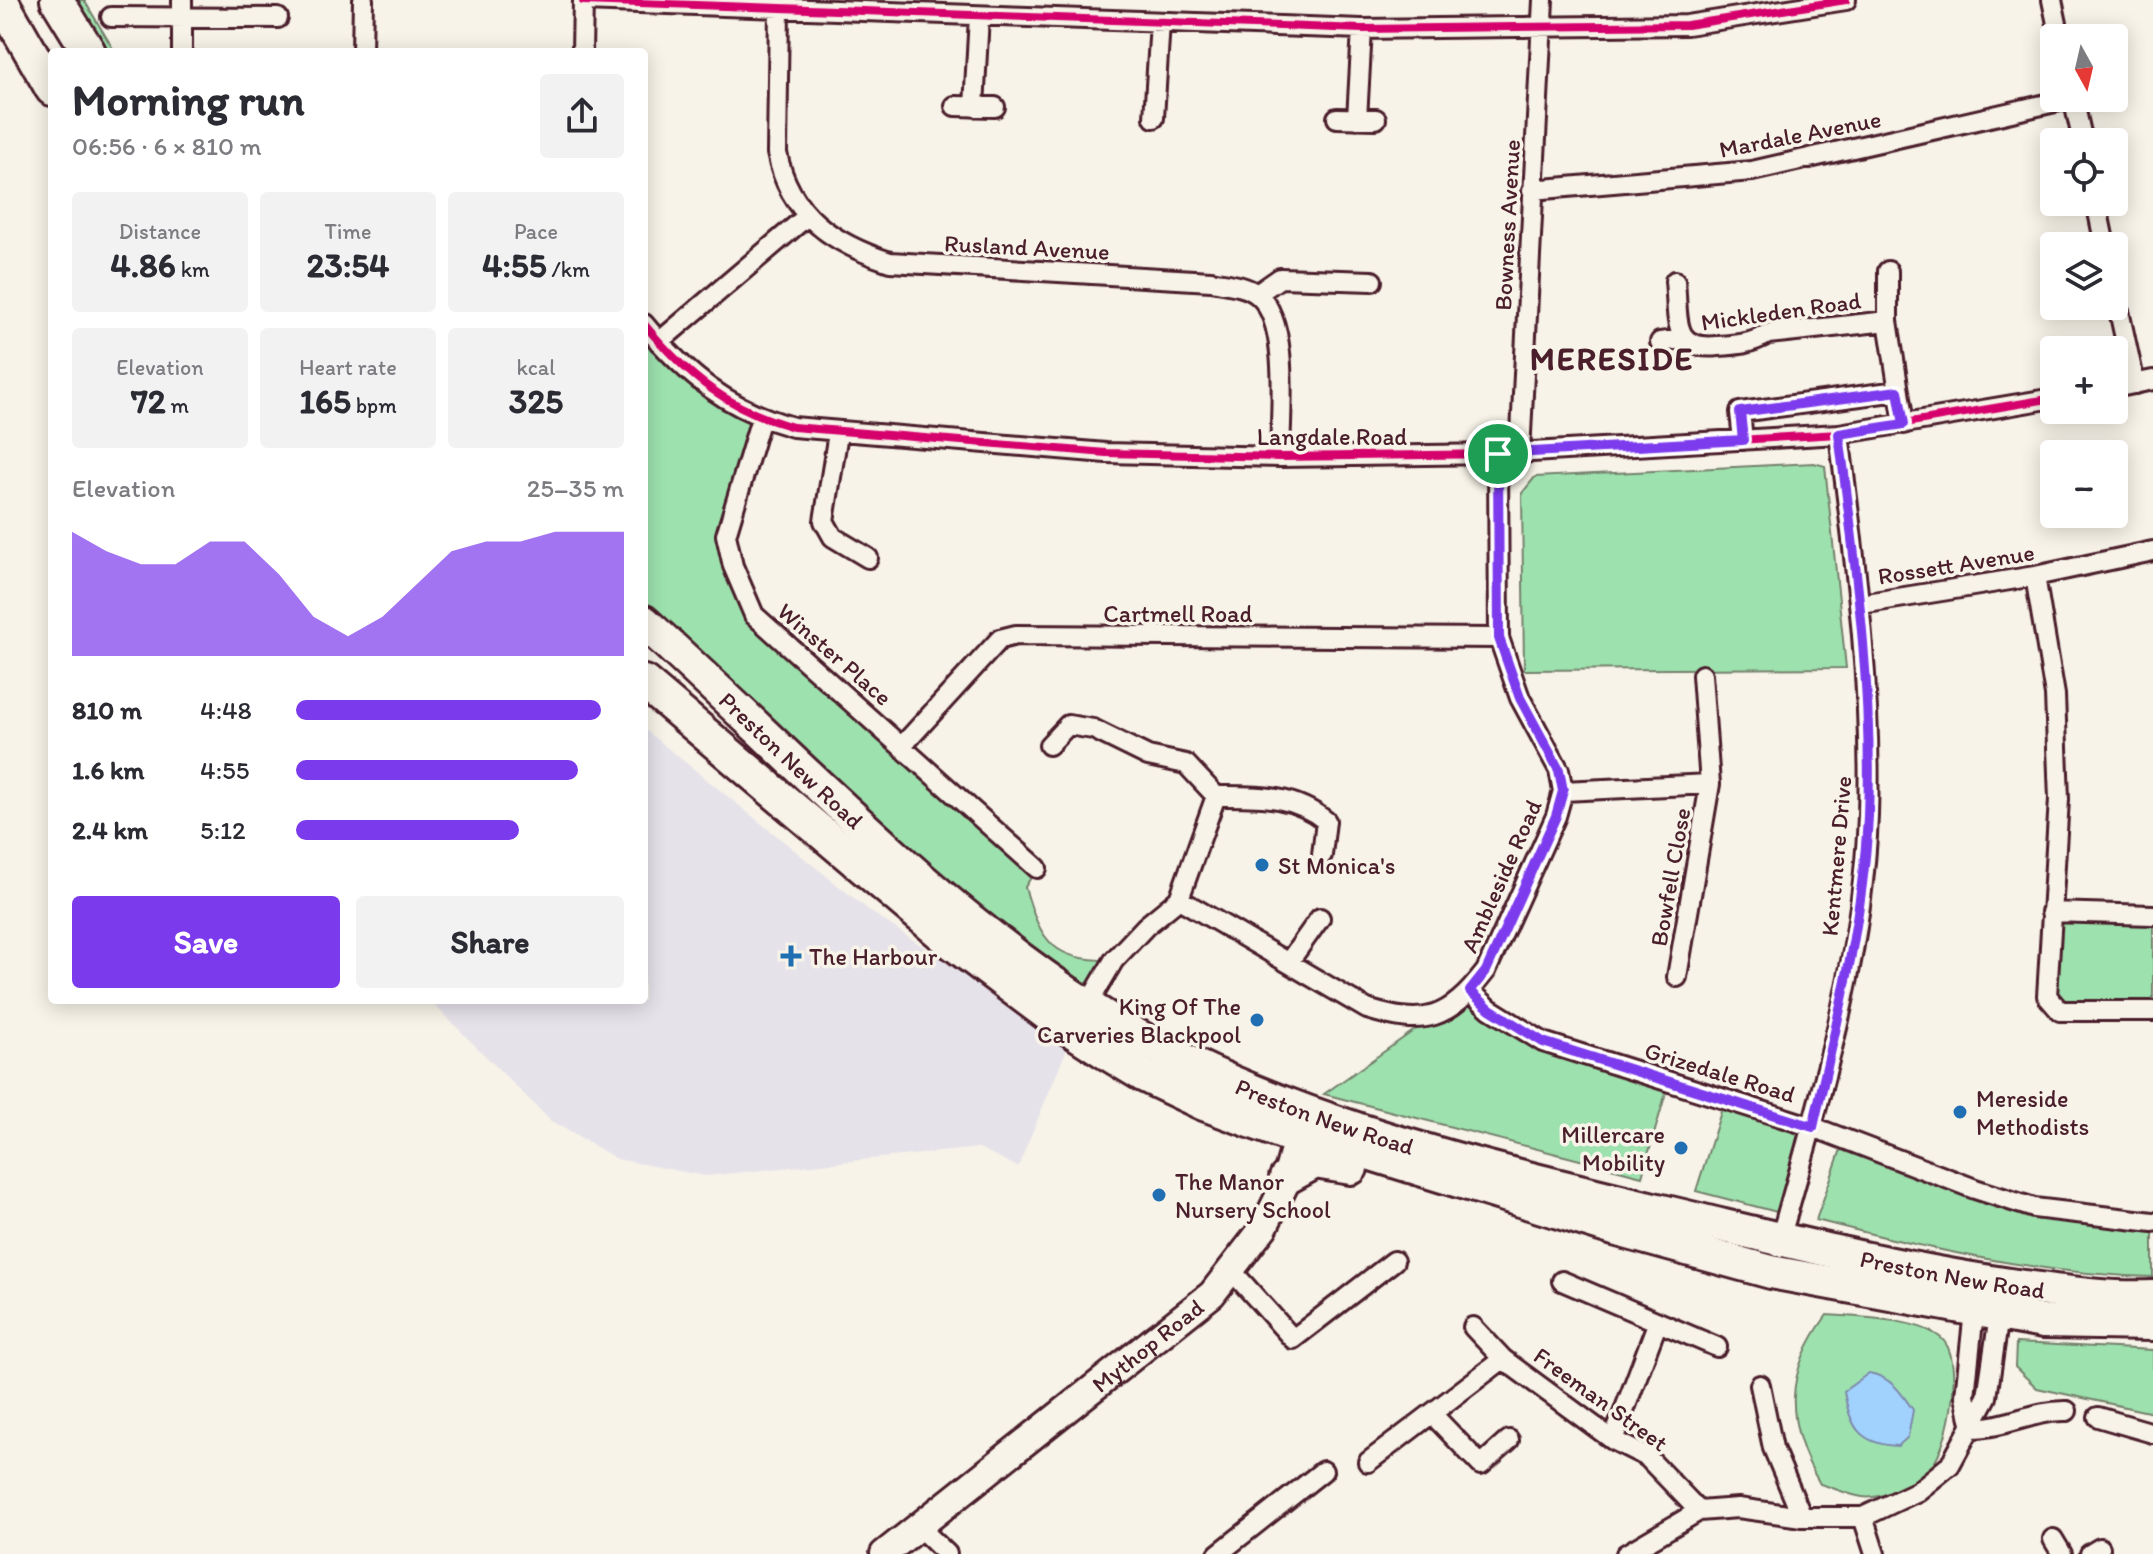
<!DOCTYPE html>
<meta charset="utf-8">
<style>
body{margin:0;font-family:Itim,sans-serif;background:#f2f2f3;color:#2b2b33;height:100vh;display:flex;flex-direction:column;font-size:30px;white-space:nowrap}
*{box-sizing:border-box;margin:0}
p{font-size:26px;color:#7c7c81}
.icon{flex:none;width:44px;height:44px;fill:none;stroke:currentColor;stroke-width:2;stroke-linecap:round;stroke-linejoin:round}
.map{position:relative;flex:1;overflow:hidden}
.drawer{position:absolute;left:48px;top:48px;width:600px;height:956px;display:flex;flex-direction:column;background:#fff;border-radius:8px;box-shadow:0 4px 20px #0003}
.drawer>*{flex:none}
.needle{width:52px;rotate:172deg}
.fabs{position:absolute;left:2040px;top:24px;display:grid;gap:16px}
.fabs a{display:grid;place-items:center;width:88px;height:88px;border-radius:8px;background:#fff;box-shadow:0 4px 20px #0003;font-size:40px}
.pin{position:absolute;display:grid;place-items:center;width:68px;height:68px;color:#fff;margin:-34px;border:4px solid #fff;border-radius:50%;box-shadow:0 2px 8px #0007}
.round{display:grid;place-items:center;flex:none;width:84px;height:84px;border-radius:8px;background:#f2f2f3}
.overview{display:flex;align-items:center;justify-content:space-between;height:136px;padding:0 24px}
h1{font-size:44px;font-weight:700;line-height:60px}
.stats{display:grid;grid-template-columns:repeat(3,1fr);gap:12px;height:136px;padding:8px 24px}
.stats div{display:grid;align-content:center;border-radius:8px;background:#f2f2f3;text-align:center}
.stats b{font-size:34px;font-weight:700}
.stats small{font-size:22px;font-weight:400}
.stats p{font-size:22px}
.chart{height:224px;padding:16px 24px}
.chart p{display:flex;justify-content:space-between}
.chart svg{width:100%;height:144px;margin-top:8px;fill:#7c3aed;opacity:.7}
.cta{display:flex;gap:16px;margin-top:auto;padding:16px 24px}
.cta a{flex:1;height:92px;border-radius:8px;background:#7c3aed;color:#fff;font-size:32px;font-weight:700;line-height:92px;text-align:center}
.cta a+a{background:#f2f2f3;color:#2b2b33}
ul{padding:0 24px;list-style:none;font-size:26px}
li{display:grid;grid-template-columns:128px 96px 1fr;align-items:center;height:60px}
li i{height:20px;border-radius:10px;background:#7c3aed}
.map>svg:first-child{display:block}
</style>
<div class="map">
<svg width="2153" height="1554" viewBox="0 0 2153 1554">
<rect width="100%" height="100%" fill="#f7f3e8"/>
<filter id="ink" filterUnits="userSpaceOnUse"><feTurbulence type="fractalNoise" baseFrequency=".0125" numOctaves="2"/><feDisplacementMap in="SourceGraphic" scale="16" xChannelSelector="R" yChannelSelector="G"/><feConvolveMatrix kernelMatrix="1 2 1 2 8 2 1 2 1" color-interpolation-filters="sRGB"/></filter>
<g filter="url(#ink)">
<!-- built -->
<path fill="#e6e2ea" d="M644,729L871,912L1069,1044L1018,1167L979,1148L705,1176L617,1159L551,1121L434,1005L430,1000H644Z"/>
<!-- green -->
<path fill="#9de2ae" stroke="#74806c" stroke-width="2" d="M57,0H84L115,52H89Z
M644,324L761,418L726,535L754,615L1037,868L1025,887C1041,943 1053,961 1114,960L1087,1006L644,622Z
M1814,463L1825,466L1846,668L1524,670L1522,493L1535,477Z
M2051,912L2153,915V1011H2060L2046,977Z
M1470,991L1543,1042L1669,1082L1642,1176L1324,1094Z
M1725,1099L1801,1123L1777,1212L1696,1191Z
M1845,1138L1975,1189L2153,1222V1277C2037,1274 1928,1249 1816,1220Z
M1827,1315C1857,1317 1917,1318 1941,1338C1965,1357 1950,1443 1932,1466C1920,1481 1892,1495 1873,1497C1859,1500 1835,1488 1820,1484C1784,1422 1784,1373 1827,1315Z
M2016,1343L2153,1350V1413L2037,1388L2015,1367Z"/>
<!-- water -->
<path fill="#a1d2fe" stroke="#7e8aaa" stroke-width="2" d="M1869,1373C1891,1377 1901,1392 1913,1410L1908,1437L1898,1446C1860,1444 1850,1428 1844,1391Z"/>
<g fill="none" stroke-linecap="round" stroke-linejoin="round">
<!-- street casing -->
<g stroke="#4a1f2b" stroke-width="24">
<path id="street" d="M182,0V52
M2052,0L2060,38
M583,1L1362,29L1687,25L1846,0
M779,8L777,153C789,215 834,244 890,262L1211,281C1226,284 1246,285 1258,295C1291,323 1280,417 1280,457
M111,17L278,18
M362,52L363,0
M582,52L583,0
M2073,98L2083,142
M955,106L995,107
M974,107L979,16
M1154,118L1160,22
M1337,118L1376,119
M1357,119L1362,29
M1532,190L1752,171L2073,98
M2096,202L2105,246
M1888,271V321L1904,424
M1675,281C1679,318 1670,351 1718,346C1737,345 1751,344 1768,334L1888,321
M2114,288L2135,384
M1257,294L1280,278L1372,281
M644,324C687,376 728,409 793,427L1106,453L1280,457L1498,454L1839,434L2054,398
M659,342L806,217
M1660,342L1684,339
M2114,388L2153,380
M761,418L726,535L733,566L754,615L1037,868
M838,433L824,521L833,537L868,558
M1743,440L1740,412L1898,391
M1520,453L1543,0
M2035,576L2055,695L2059,799L2047,996L2060,1011H2153
M1861,604L2035,576L2153,551
M903,745L1000,639L1016,635L1499,638
M1049,745L1068,725L1093,729L1148,756L1186,764L1216,796L1179,899L1146,926L1114,960L1087,1006
M1563,791L1710,784
M1216,796C1257,796 1293,794 1326,821L1322,855
M1179,899L1367,1009C1425,1027 1448,1020 1486,971L1556,816L1563,791L1559,770L1520,698L1499,638L1498,454
M2051,912L2153,915
M1288,963L1320,918
M1677,977L1710,784L1702,675
M1470,991L1490,1009L1543,1042L1813,1127L1975,1189L2034,1208L2153,1222
M1778,1247C1817,1106 1863,963 1868,815C1872,686 1855,561 1839,434
M1232,1271L1293,1339L1394,1261
M1562,1281L1717,1347
M1473,1327L1503,1359L1613,1440L1647,1457L1699,1511
M1760,1385L1773,1448L1802,1517
M1432,1414L1481,1465L1509,1440
M2098,1417L2153,1433
M1972,1428L1965,1396L1974,1311
M1972,1428C2006,1428 2034,1410 2067,1411
M1613,1440L1657,1324
M1368,1462L1503,1359
M1863,1517L1875,1554
M918,1526L947,1554
M2053,1539L2062,1554
M1218,1554L1323,1471
M1626,1554L1699,1511L1738,1508L1802,1517H1863L1918,1491L1950,1465L1987,1397L1999,1316
M2090,1554L2100,1548"/>
</g>
<!-- secondary casing -->
<g stroke="#4a1f2b" stroke-width="32">
<g id="secondary">
<path id="s1" d="M884,1554L1212,1294L1264,1227L1284,1186L1302,1121"/>
</g>
</g>
<!-- highway casing -->
<g stroke="#4a1f2b" stroke-width="38">
<g id="highway">
<path d="M1,0L52,89"/>
<path d="M57,0L89,52"/>
<path id="s2" d="M644,622C788,752 927,902 1089,1007C1271,1125 1515,1175 1724,1226C1821,1249 1918,1272 2017,1286C2062,1292 2108,1299 2153,1297"/>
<path d="M644,682L951,942L1051,1017L1105,1052L1143,1075L1204,1104L1296,1138L1365,1152L1614,1229L1771,1272L2043,1322L2153,1324"/>
<path d="M1286,1178L1315,1162L1351,1168"/>
</g>
</g>
<!-- street -->
<use href="#street" stroke="#f7f3e8" stroke-width="18"/>
<!-- secondary -->
<use href="#secondary" stroke="#f7f3e8" stroke-width="26"/>
<!-- highway -->
<use href="#highway" stroke="#f7f3e8" stroke-width="32"/>
<!-- cycleway casing -->
<g stroke="#f7f3e8" stroke-width="13">
<path id="cycleway" d="M583,1L1362,29L1687,25L1846,0
M644,324C687,376 728,409 793,427L1106,453L1280,457L1498,454L1839,434L2054,398"/>
</g>
<!-- cycleway -->
<use href="#cycleway" stroke="#d6006c" stroke-width="8"/>
</g>
</g>
<g fill="none" stroke-linecap="round" stroke-linejoin="round" filter="url(#ink)">
<!-- route casing -->
<g stroke="#fff" stroke-width="16">
<path id="route" d="M1898,391L1904,424L1839,434C1855,561 1873,687 1868,816C1863,921 1837,1024 1813,1127L1543,1042L1490,1009L1470,991L1486,971L1556,816L1563,791L1559,770L1520,698L1499,638L1498,454L1743,440L1740,412Z"/>
</g>
<!-- route -->
<use href="#route" stroke="#7c3aed" stroke-width="10"/>
</g>
<!-- markers -->
<g fill="#1f6fb2" stroke="#f7f3e8" stroke-width="3">
<circle cx="1262" cy="865" r="8"/>
<path d="M787 944h8v8h8v8h-8v8h-8v-8h-8v-8h8z"/>
<circle cx="1257" cy="1020" r="8"/>
<circle cx="1960" cy="1112" r="8"/>
<circle cx="1681" cy="1148" r="8"/>
<circle cx="1159" cy="1195" r="8"/>
</g>
<g text-anchor="middle" dominant-baseline="central" stroke-width="7" stroke-linejoin="round" paint-order="stroke">
<!-- street labels -->
<g font-size="24" fill="#4a1f2b" stroke="#f7f3e8">
<text transform="translate(1800 134) rotate(-11)">Mardale Avenue</text>
<text transform="translate(1507 225) rotate(-87)">Bowness Avenue</text>
<text transform="translate(1027 247) rotate(3)">Rusland Avenue</text>
<text transform="translate(1781 311) rotate(-8)">Mickleden Road</text>
<text x="1332" y="436">Langdale Road</text>
<text transform="translate(1956 564) rotate(-9)">Rossett Avenue</text>
<text x="1178" y="613">Cartmell Road</text>
<text transform="translate(835 654) rotate(41)">Winster Place</text>
<text stroke="none"><textPath href="#s2" startOffset="202">Preston New Road</textPath></text>
<text transform="translate(1836 856) rotate(-85)">Kentmere Drive</text>
<text transform="translate(1501 876) rotate(-66)">Ambleside Road</text>
<text transform="translate(1670 877) rotate(-80)">Bowfell Close</text>
<text transform="translate(1720 1072) rotate(17)">Grizedale Road</text>
<text stroke="none"><textPath href="#s2" startOffset="850">Preston New Road</textPath></text>
<text stroke="none"><textPath href="#s2" startOffset="1498">Preston New Road</textPath></text>
<text stroke="none"><textPath href="#s1" startOffset="336">Mythop Road</textPath></text>
<text transform="translate(1601 1399) rotate(36)">Freeman Street</text>
</g>
<!-- poi labels -->
<g font-size="24" fill="#4a1f2b" stroke="#f7f3e8" text-anchor="start">
<text x="1278" y="865">St Monica's</text>
<text x="809" y="956">The Harbour</text>
<text x="1241" y="1006" text-anchor="end">King Of The<tspan x="1241" dy="28">Carveries Blackpool</tspan></text>
<text x="1976" y="1098">Mereside<tspan x="1976" dy="28">Methodists</tspan></text>
<text x="1665" y="1134" text-anchor="end">Millercare<tspan x="1665" dy="28">Mobility</tspan></text>
<text x="1175" y="1181">The Manor<tspan x="1175" dy="28">Nursery School</tspan></text>
</g>
<!-- district labels -->
<g font-size="32" font-weight="bold" letter-spacing="2" fill="#4a1f2b" stroke="#f7f3e8">
<text x="1612" y="359">MERESIDE</text>
</g>
</g>
</svg>
<div class="fabs">
<a><svg class="needle" viewBox="-14 -14 28 28"><path d="M0-13l5 13h-10z" fill="#e53935"/><path d="M0 13l5-13h-10z" fill="#7c7c81"/></svg></a>
<a><svg class="icon" aria-label="locate" viewBox="0 0 24 24"><circle cx="12" cy="12" r="6"/><path d="M12 2v4M12 18v4M2 12h4M18 12h4"/></svg></a>
<a><svg class="icon" aria-label="layers" viewBox="0 0 24 24"><path d="M12 4l9 5-9 5-9-5zM3 14l9 5 9-5"/></svg></a>
<a>+</a>
<a>−</a>
</div>
<div class="pin" style="left:1498px;top:454px;background:#1e9e55"><svg class="icon" aria-label="arrive" viewBox="0 0 24 24"><path d="M6 21V4h12l-3 4 3 4H6"/></svg></div>
<section class="drawer">
<div class="overview"><div><h1>Morning run</h1><p>06:56 · 6 × 810 m</p></div><a class="round"><svg class="icon" aria-label="share" viewBox="0 0 24 24"><path d="M12 15V3M7 8l5-5 5 5M5 13v7h14v-7"/></svg></a></div>
<div class="stats">
<div><p>Distance</p><b>4.86<small> km</small></b></div>
<div><p>Time</p><b>23:54</b></div>
<div><p>Pace</p><b>4:55<small> /km</small></b></div>
</div>
<div class="stats">
<div><p>Elevation</p><b>72<small> m</small></b></div>
<div><p>Heart rate</p><b>165<small> bpm</small></b></div>
<div><p>kcal</p><b>325</b></div>
</div>
<div class="chart"><p><span>Elevation</span>25–35 m</p>
<svg viewBox="0 0 160 44" preserveAspectRatio="none"><path d="M0 44V6L10 12L20 16L30 16L40 9L50 9L60 19L70 32L80 38L90 32L100 22L110 12L120 9L130 9L140 6L150 6L160 6V44z"/></svg>
</div>
<ul>
<li><b>810 m</b>4:48<i style="width:93%"></i></li>
<li><b>1.6 km</b>4:55<i style="width:86%"></i></li>
<li><b>2.4 km</b>5:12<i style="width:68%"></i></li>
</ul>
<div class="cta"><a>Save</a><a>Share</a></div>
</section>
</div>
